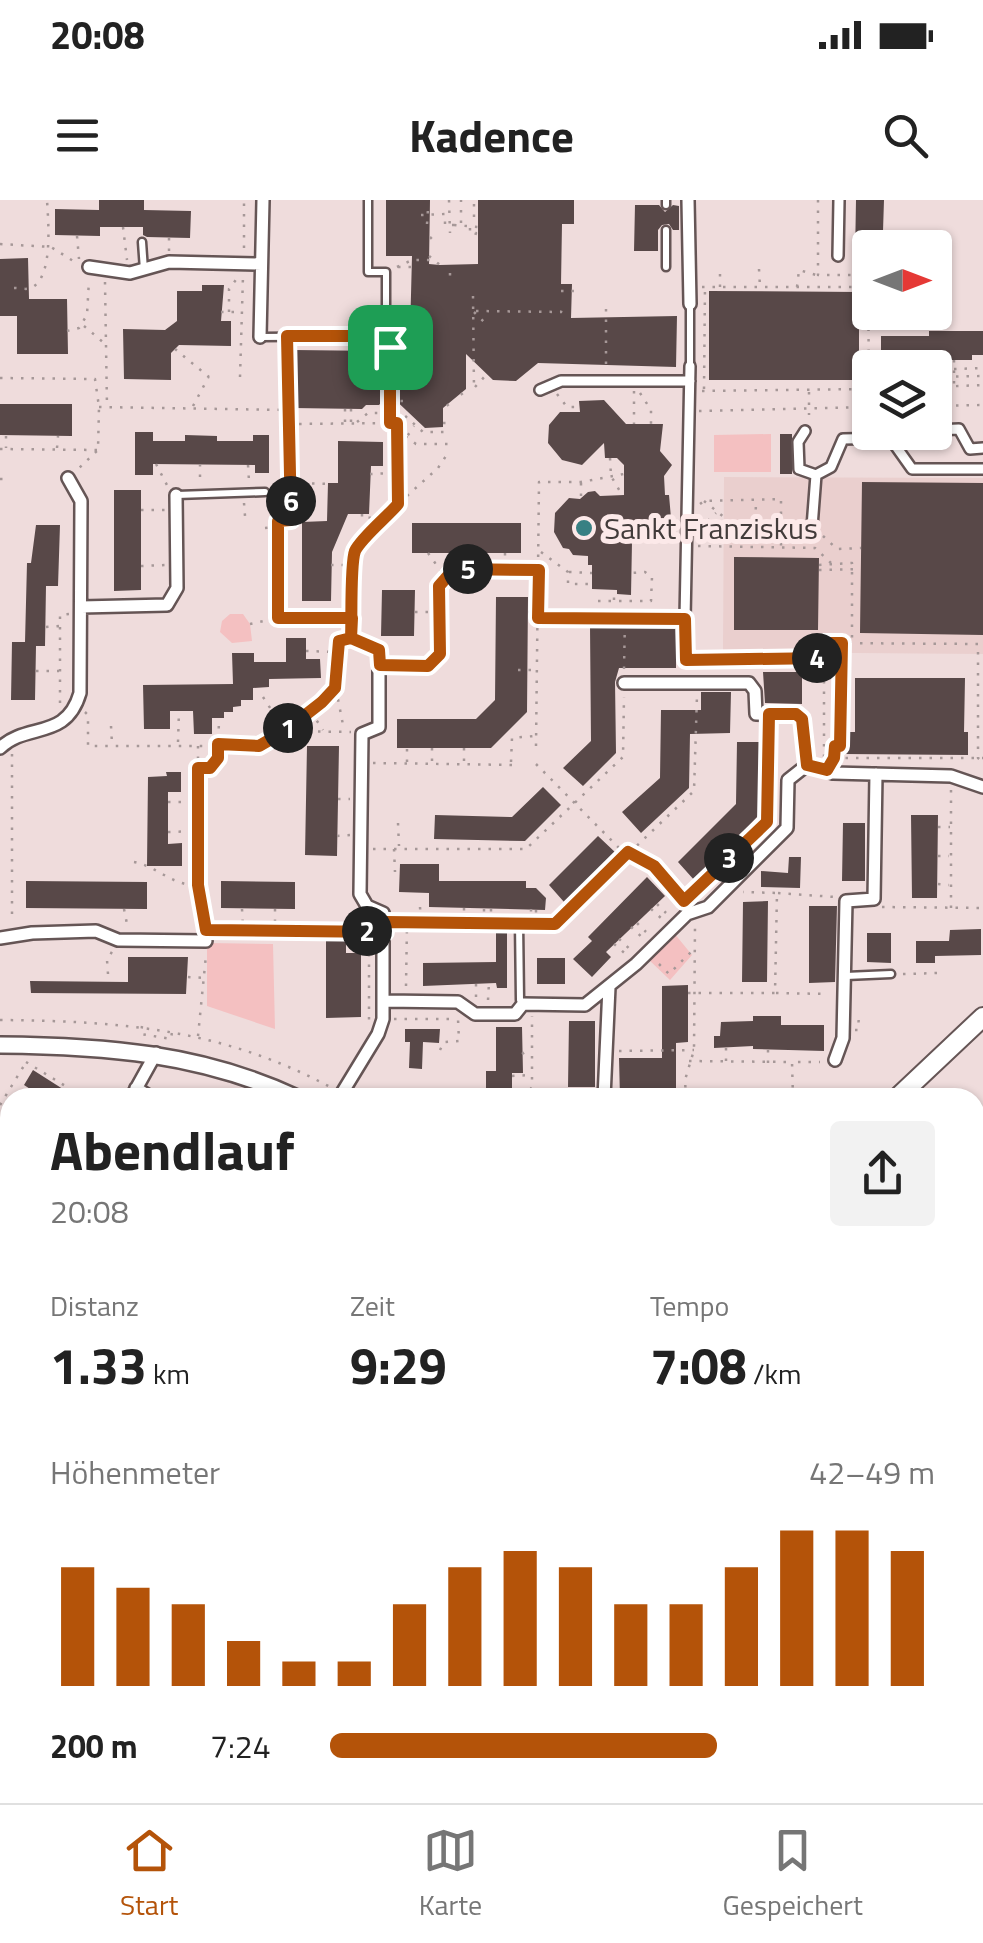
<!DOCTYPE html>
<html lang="de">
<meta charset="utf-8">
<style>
body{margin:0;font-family:"Titillium Web",sans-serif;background:#f2f2f2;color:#222;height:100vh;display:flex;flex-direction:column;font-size:38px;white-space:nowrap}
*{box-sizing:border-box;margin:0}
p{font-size:32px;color:#767676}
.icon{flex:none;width:55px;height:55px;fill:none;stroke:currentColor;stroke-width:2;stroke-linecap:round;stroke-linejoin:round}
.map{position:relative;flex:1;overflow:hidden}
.sheet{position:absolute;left:0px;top:888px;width:985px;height:718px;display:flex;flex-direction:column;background:#fff;border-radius:30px 30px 0 0;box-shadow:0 2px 8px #0004}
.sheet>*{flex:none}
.needle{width:65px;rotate:90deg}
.tools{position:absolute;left:852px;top:30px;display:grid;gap:20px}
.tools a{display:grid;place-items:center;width:100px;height:100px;border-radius:10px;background:#fff;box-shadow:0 2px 8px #0004;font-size:50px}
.pin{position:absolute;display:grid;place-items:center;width:85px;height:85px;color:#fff;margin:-42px;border-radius:20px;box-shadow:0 5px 15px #0006}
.km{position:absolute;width:50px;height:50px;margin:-25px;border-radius:50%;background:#222;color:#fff;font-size:28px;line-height:50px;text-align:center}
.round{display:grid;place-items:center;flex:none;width:105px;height:105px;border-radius:10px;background:#f2f2f2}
.overview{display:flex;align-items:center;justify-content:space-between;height:170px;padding:0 50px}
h1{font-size:55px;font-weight:700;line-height:75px}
.stats{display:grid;grid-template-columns:repeat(3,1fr);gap:15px;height:170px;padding:10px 50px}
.stats div{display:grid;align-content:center}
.stats b{font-size:50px;font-weight:700}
.stats small{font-size:28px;font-weight:400}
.stats p{font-size:28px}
.chart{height:280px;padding:20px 50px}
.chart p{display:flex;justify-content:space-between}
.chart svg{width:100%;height:180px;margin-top:10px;stroke:#b45309;stroke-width:6}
ul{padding:0 50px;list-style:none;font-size:32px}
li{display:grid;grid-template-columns:160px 120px 1fr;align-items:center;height:75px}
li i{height:25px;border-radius:12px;background:#b45309}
.status{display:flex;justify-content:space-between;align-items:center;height:70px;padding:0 50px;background:#fff;direction:ltr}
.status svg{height:28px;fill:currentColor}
header{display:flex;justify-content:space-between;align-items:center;height:130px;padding:0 50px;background:#fff;font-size:45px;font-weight:700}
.dock{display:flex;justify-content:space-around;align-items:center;height:140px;border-top:2px solid #e0e0e0;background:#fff;font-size:28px;color:#767676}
.dock a{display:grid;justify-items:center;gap:5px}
.dock .current{color:#b45309}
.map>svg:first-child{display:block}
</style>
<div class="status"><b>20:08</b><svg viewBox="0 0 49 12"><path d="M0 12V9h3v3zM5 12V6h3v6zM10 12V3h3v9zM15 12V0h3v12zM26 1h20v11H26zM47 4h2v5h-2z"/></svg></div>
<header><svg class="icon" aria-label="menu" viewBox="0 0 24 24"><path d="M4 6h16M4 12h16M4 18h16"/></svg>Kadence<svg class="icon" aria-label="search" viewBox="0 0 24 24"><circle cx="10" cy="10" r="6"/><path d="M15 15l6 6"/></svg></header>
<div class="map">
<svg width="983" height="1603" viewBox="0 0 983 1603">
<rect width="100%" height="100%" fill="#efdcdc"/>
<!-- built -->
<path fill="#eacfce" d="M724,277L983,278V454L723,452Z"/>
<!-- green -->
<path fill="#f4c0c1" d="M771,234V272H714V235Z
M230,414H243L250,424L252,441L232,443L220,432L222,421Z
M674,733L692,755L670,780L648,759Z
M207,743L273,744L275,829L207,806Z
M655,1595H832L862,1603H660Z"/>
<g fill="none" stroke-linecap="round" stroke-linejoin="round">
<!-- stream -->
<path stroke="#bd7173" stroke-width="4" d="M0,1338L10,1341"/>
</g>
<!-- building -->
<path fill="#584848" d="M99,0H144V10L191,11L190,38L147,37L143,35V27H100V36L55,35V9L99,10Z
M386,0H430L429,64L440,65L478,64V0H574V24H562L561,84H572L571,118L677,116L676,167L538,163L516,181L493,180L466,154V189L443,208V227L425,228L389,194L379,205H366L362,209L293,208L294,150L382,151L385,156V172H409L412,56H386Z
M856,0H884L883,31H919V48H870V57H855Z
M635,5H659L665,12L673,5L679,6V30H673L669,24L662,25L658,30V51H634Z
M28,58L29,99H67L68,154H17V116H0V59Z
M202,85H224L221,121H231V146L179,145L171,153V180L124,179L123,129L165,130L177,121V91H202Z
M709,91L859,92V160H866V172H859V180H709Z
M929,131H983V155H972V160H927V166H881V136H929Z
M604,200L626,224H663L660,251L672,265L664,276L665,295H669L671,318H659L632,342L631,395L617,394V390L592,389V365H588V356L573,355L569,349L563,348L554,332L555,313L569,298L580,299L588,292L595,291L600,296L624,295V265L617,258H605L604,243L582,265L562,260L548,243L549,225L560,212H580L579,201Z
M0,204H72V236L0,235Z
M135,232H153V241H185V235L217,236V241H253V235H269V273H255V265L153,264V275H135Z
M780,234H792V274H780Z
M338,241L383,242V266H371L369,314H348L332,352L331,401H302V322L327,321L328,283H338Z
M862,282L983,283V435L860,433Z
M114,290H141V390L114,391Z
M412,323H521V353H412Z
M36,325H60L58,386H46L45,446H36L35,500H11L12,442H25L27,363H31Z
M734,357L819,358L818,430H734Z
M382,390H415L414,436H381Z
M496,397H528L527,512L491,548H397V519H476L495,500Z
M676,425V468H619L615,482L616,553L583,586L563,568L591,541L590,426Z
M286,438H306V459H320L321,478L269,479V487L253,488V500H241V506L233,507V512H224V518H212V534H194L193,511H170V529H144L143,485L233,484L232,453H254V462H286Z
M763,472H802V504L765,503Z
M855,478H965L964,532H968V555L844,554V532H855Z
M701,492H731L730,533L690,534L689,588L641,633L622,612L660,578L661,510H701Z
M737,542H763L760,614L695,681L678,662L736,604Z
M307,546H339L337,656L305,655Z
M166,572H181V592H168V644L182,643V666H147L148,577L167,576Z
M543,587L561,605L525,641L434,639L435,615L512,617Z
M911,615H938L937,698H912Z
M843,623H865V681H842Z
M598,636L617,654L564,702L549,685Z
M789,657H801L800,688L761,687V671L788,673Z
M400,664H439V681H526V688H536L546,698L545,710L429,707V693L399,692Z
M647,677L665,696L606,752L611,757L592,777L573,759L592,741L588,737Z
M26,681L147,682V709L26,708Z
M221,681L295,682V709L221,708Z
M768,701L767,782H742L743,702Z
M809,706H837L835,782L809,783Z
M981,729V755L935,756V763H916V741H949L950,730Z
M496,731H507V788H497L496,783L423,786V763L496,762Z
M867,733H891V763L867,762Z
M326,740L346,741V753H361V817L326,818Z
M128,757H188L186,794L31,793L30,781L128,782Z
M537,758H565V784H537Z
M688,785V842L676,843V898H620L619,858H662V786Z
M753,816H781V825H824V851L753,849V846L714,848V836H720L721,822L753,821Z
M569,821H595V887H568Z
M496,827H522L523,873H512V898H486V871H496Z
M405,829H440L439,843L423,842L422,869L409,868L410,842H405Z
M33,870L77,898H44L24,885Z"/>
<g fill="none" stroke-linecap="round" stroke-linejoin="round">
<!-- service casing -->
<g stroke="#655555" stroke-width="11">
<path id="service" d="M666,0V5
M142,42L144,70
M666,67V30
M261,137L386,136V72H368V0
M690,166V104
M177,295L265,292
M380,465H418
M519,723L520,800L523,804
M846,776L891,774
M0,1421L10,1420
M979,1592L983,1599"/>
</g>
<!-- pedestrian casing -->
<g stroke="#655555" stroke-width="14">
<path id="pedestrian" d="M838,56L839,0
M540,190L561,181H690
M935,230L959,229L970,249L983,248
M805,231L798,242L799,269L816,275L812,327
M816,275L831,267L843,239L890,238L912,269H983
M685,419L690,166"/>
</g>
<!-- minor casing -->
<g stroke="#655555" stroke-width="16">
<path id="minor" d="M688,0L690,104
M89,67L130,73L169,62L261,64
M260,137L263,0
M81,407L167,405L177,388L176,295
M624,483H749L755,491L756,514L796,515L802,519L807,565
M0,548C27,522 66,541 80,493L81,301L68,278
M807,565L833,573L951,576L983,587
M0,738L32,733L96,731L118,740L206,741
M385,801L458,802L475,814H515L523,804L585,805L636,764L687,714L708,707L787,628L788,580L807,565
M835,860L843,838L846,701L874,699L876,574
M136,888L152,898
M131,898L156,853
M339,898L378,834L383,819V713L367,706L360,694L362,534L379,527V450
M604,898L609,787
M975,972L983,965
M0,1106L10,1089
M0,1209L10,1215
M0,1295L10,1279
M975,1300L983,1292
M0,1484H10
M929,1595L949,1600L972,1595"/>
</g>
<!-- tertiary casing -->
<g stroke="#655555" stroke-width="20">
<path id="tertiary" d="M0,845C104,846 201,853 297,898
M975,1421L983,1431"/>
</g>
<!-- secondary casing -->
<g stroke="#655555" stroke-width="22">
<path id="secondary" d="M897,898L983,817
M546,1595L551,1603"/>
</g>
<!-- path -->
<path stroke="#a69898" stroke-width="2.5" stroke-dasharray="2.5 8" stroke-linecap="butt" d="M449,0L450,33
M818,0V75H868L869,189
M474,4V25
M461,23V0
M427,24L428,9
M454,25L478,27
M123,27L127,60
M470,28V33H476L475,36
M77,36L79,59
M430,37L434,41
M169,38V51
M0,44L51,47L78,64
M244,48V0
M429,56L440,65
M868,64V74
M397,67L412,60H434
M398,67H412
M759,69L760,87
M450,73V80
M105,82L107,207
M702,87H870
M720,87V68
M797,87L799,70L816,75
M14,88C20,88 26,90 31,88C54,78 48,19 47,0
M561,91H576
M473,96L474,189
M606,109V170
M476,111L561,112L562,109
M221,112H240
M229,112V89L238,77
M474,112L484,122
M84,126L104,143
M67,131L79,128L87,115L89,80
M175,149L209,177H217
M954,160V184
M906,166V168
M954,169L983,168
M240,177L243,76
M935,177L983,176
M0,178L95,179L99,207L98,250L77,270
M475,187L487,174
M935,187L983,185
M704,189L705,87
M634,191V224
M702,191L869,189
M809,192V215
M461,193L464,197
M640,193L651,210V224
M557,194L567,207H579
M390,201H409
M382,203L389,211
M447,204L450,208
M193,206L208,178
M935,206L983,205
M99,207L286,210L291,224L397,223V230L416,244H448
M286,208L287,146
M345,209V222
M351,209V222
M699,211L870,207
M357,222L368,213H402L423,232H448
M391,223V146
M443,223H448
M291,226V320L278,321V418H351
M862,227L864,166
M397,231L398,303
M6,236V248
M402,244L414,226
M57,248L58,236
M0,249L98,250
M610,258L611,276L621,293
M156,264L168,287
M200,264V283
M248,265L249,281
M370,274L396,273
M0,279H4
M291,283L333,284
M581,283V299
M704,301L760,346
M244,303L245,316
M700,304L704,301L781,299V347
M141,310H165
M362,314V318L386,317
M265,328L276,327
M700,328L716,313
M823,336L837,349L861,348
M755,341L756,300
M698,346L815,348L831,363
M541,352L568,372V384H592
M428,353L445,377
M453,353L454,368
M480,353V367
M505,353V367
M331,365H353
M819,365L852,363V443
M141,366L166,365
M569,372L592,373
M614,400V390
M598,401H651L652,377L645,372L631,373
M415,412H438
M528,412H537
M540,418L672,419
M250,424L277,418
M46,427L59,426
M685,428L686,470
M353,439L368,446
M842,443L840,546L843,532
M306,451L337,452
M811,459L823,471
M686,460L824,458V443L978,444V558L983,562
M824,460V557
M430,463L439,454V386L454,369L538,370
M624,469L625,418
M518,470H536
M36,471H59
M336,489L344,530
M263,497L285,531L351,532
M60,503V415L69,414
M85,512L88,515V546H259L285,531L322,502L335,487L339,441L351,439L355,352L398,304L438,268L448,253
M311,512L323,530
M111,526L112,544
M178,542L179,511
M198,546V685L205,727
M536,546L539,282H581L624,274
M432,548V561
M464,548V562
M12,554V721
M835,558H983
M834,559L835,546H839
M407,562V548
M511,562L512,538L534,536
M373,563L517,565
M536,564L619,648L654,665L684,701
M200,568H210L218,559L219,518
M761,584L775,585
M338,599H350
M168,602H197
M398,623L399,646
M938,627H950
M168,632L198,631
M337,636L350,635
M373,649H526L623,557L624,497
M394,649L395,672
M938,656H949
M134,662C157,666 172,686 197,685
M938,684L949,685
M778,693L835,697
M685,700L767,622L769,528
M657,704L666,713
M420,707L421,721
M882,707L983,708
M464,708V722
M951,708V589
M124,709L128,729
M242,709L243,727
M275,709V727
M484,709V722
M531,709V723
M651,709L661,718
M536,710V723
M397,722L509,723
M491,722V709
M637,723L646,732
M532,724H555L694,591L697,495
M631,727L645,740
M212,730L369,731
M369,733V820
M619,739L633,752
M614,744L628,756
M659,764L669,774L695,748
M108,774L107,760L113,750
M903,774L938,773
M188,777L205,778
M476,784V797
M406,786L407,724
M688,793H775L777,693L743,692
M776,793L828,794
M488,800L489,783
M394,819H456
M0,820C121,821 223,829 332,888
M142,826L141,834L171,839L172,832
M855,830H858L859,815
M198,836L206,755
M726,848V861
M440,850L444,842L459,841L458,819
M619,851L694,850
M522,854L528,850
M689,861L792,862
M26,862L85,898
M768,863V850
M512,876L531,875
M512,889L523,895
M524,898L532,887V816
M686,898L685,880L694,850L695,726
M793,898L792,862H820
M0,905L25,864
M0,933L10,939
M0,978L10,984
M0,1022L10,1028
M0,1068L10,1074
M0,1188L10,1172
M0,1344L10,1347
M0,1568L10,1567
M506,1595L511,1603
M660,1595L665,1603
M782,1595L797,1603
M726,1603L739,1595"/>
<!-- service -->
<use href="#service" stroke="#fff" stroke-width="6"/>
<!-- pedestrian -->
<use href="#pedestrian" stroke="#fff" stroke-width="9"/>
<!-- minor -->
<use href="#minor" stroke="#fff" stroke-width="11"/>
<!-- tertiary -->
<use href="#tertiary" stroke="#fff" stroke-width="15"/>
<!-- secondary -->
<use href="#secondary" stroke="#fff" stroke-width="18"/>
<!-- path-bridge -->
<path stroke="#a69898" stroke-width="2.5" stroke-dasharray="2.5 8" stroke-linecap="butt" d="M421,15L445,14V25H454
M819,370L861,369"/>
</g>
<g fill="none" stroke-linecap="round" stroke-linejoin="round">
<!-- route casing -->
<g stroke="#fff" stroke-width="20">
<path id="route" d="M390,147V223H397L398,304C388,316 361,338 355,351C350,364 352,421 351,438L339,441L335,488L322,502L285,531L259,546L218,544V558L210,568H198V685L206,730L385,732V722L555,724L628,652L654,666L684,701L767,622L769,514H796L802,519L807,565L827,570L834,558L835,546H840L842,443H824V458L686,460L685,419L538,418L539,370L454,369L439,386L440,454L428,466L380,465L379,450L351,438L352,418H278V321L291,320L287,136H386L390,147"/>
</g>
<!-- route -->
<use href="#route" stroke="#b45309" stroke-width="12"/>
</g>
<!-- markers -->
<circle fill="#388083" stroke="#fce9e9" stroke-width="4" cx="584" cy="328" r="10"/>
<g text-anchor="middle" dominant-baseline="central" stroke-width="10" stroke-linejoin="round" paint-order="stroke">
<!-- poi labels -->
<g font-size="30" fill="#423b3a" stroke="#fce9e9" text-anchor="start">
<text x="604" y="328">Sankt Franziskus</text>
</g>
</g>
</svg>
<div class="tools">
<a><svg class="needle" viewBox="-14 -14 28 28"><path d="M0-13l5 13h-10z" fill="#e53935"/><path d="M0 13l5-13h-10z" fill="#767676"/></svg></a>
<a><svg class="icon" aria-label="layers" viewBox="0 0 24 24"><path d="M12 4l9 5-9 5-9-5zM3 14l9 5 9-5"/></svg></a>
</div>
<div class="pin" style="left:390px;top:147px;background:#1e9e55"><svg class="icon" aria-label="arrive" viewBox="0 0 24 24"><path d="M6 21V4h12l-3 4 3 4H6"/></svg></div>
<b class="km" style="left:288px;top:528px">1</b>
<b class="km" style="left:367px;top:731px">2</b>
<b class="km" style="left:729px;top:658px">3</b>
<b class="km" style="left:817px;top:458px">4</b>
<b class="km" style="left:468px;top:369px">5</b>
<b class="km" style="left:291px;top:301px">6</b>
<section class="sheet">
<div class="overview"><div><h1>Abendlauf</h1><p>20:08</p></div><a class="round"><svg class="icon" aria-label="share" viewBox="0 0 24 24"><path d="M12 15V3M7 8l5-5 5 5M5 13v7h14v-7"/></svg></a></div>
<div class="stats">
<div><p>Distanz</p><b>1.33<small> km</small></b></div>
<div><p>Zeit</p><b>9:29</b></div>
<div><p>Tempo</p><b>7:08<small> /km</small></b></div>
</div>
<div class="chart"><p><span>Höhenmeter</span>42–49 m</p>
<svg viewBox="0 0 160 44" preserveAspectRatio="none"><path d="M5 44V15M15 44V20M25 44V24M35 44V33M45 44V38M55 44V38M65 44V24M75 44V15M85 44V11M95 44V15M105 44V24M115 44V24M125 44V15M135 44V6M145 44V6M155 44V11"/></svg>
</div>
<ul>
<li><b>200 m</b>7:24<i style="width:64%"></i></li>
</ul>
</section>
</div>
<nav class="dock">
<a class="current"><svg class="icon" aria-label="home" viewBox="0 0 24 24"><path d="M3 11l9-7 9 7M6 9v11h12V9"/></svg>Start</a>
<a><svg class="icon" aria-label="map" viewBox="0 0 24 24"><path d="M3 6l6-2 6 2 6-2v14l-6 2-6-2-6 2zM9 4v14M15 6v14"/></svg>Karte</a>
<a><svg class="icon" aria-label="saved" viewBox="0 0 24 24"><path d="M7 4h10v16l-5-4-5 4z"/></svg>Gespeichert</a>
</nav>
